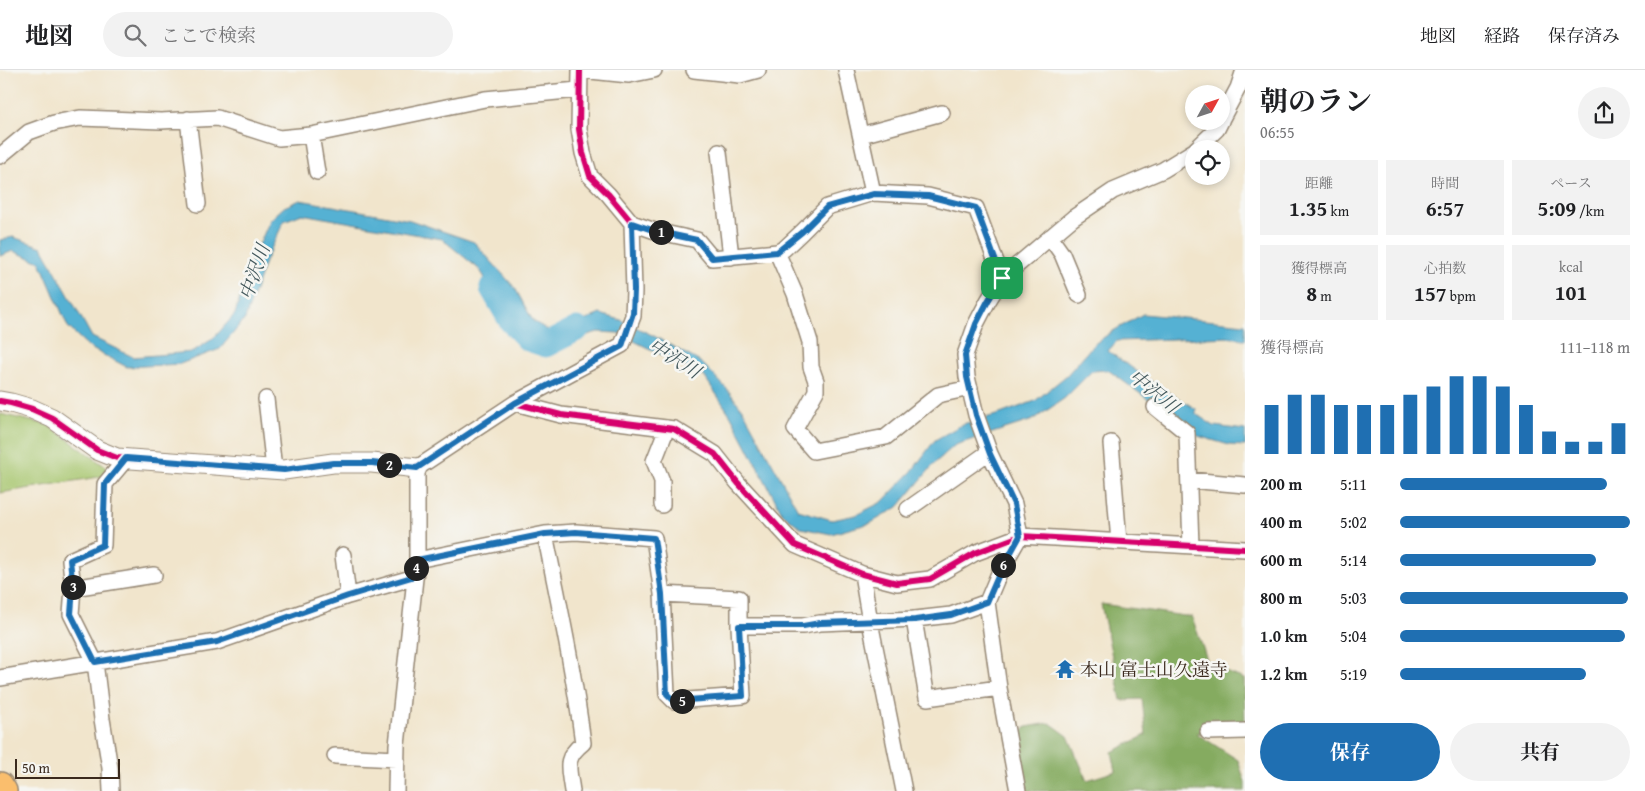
<!DOCTYPE html>
<html lang="ja">
<meta charset="utf-8">
<style>
body{margin:0;font-family:"Gentium Book Plus","Noto Serif JP",serif;background:#f2f2f2;color:#202124;height:100vh;display:flex;flex-direction:column;font-size:19px;white-space:nowrap}
*{box-sizing:border-box;margin:0}
p{font-size:16px;color:#757577}
.icon{flex:none;width:28px;height:28px;fill:none;stroke:currentColor;stroke-width:2;stroke-linecap:round;stroke-linejoin:round}
.map{position:relative;flex:1;overflow:hidden}
.sheet{display:flex;flex-direction:column;background:#fff;width:400px}
.sheet>*{flex:none}
.needle{width:32px;rotate:50deg}
.tools{position:absolute;left:1185px;top:15px;display:grid;gap:10px}
.tools a{display:grid;place-items:center;width:45px;height:45px;border-radius:50%;background:#fff;box-shadow:0 2px 8px #0003;font-size:25px}
.scale{position:absolute;left:15px;bottom:12px;width:105px;box-sizing:border-box;padding-left:5px;border:2px solid #3b2a1e;border-top:0;font-size:14px;line-height:18px;white-space:nowrap;color:#3b2a1e;-webkit-text-stroke:4px #f6f6f2;paint-order:stroke}
.pin{position:absolute;display:grid;place-items:center;width:42px;height:42px;color:#fff;margin:-21px;border-radius:10px;box-shadow:0 2px 8px #0006}
.km{position:absolute;width:25px;height:25px;margin:-12px;border-radius:50%;background:#222;color:#fff;font-size:14px;line-height:25px;text-align:center}
.round{display:grid;place-items:center;flex:none;width:52px;height:52px;border-radius:26px;background:#f2f2f2}
.headline{display:flex;align-items:center;justify-content:space-between;height:85px;padding:0 15px}
h1{font-size:28px;font-weight:700;line-height:38px}
.stats{display:grid;grid-template-columns:repeat(3,1fr);gap:8px;height:85px;padding:5px 15px}
.stats div{display:grid;align-content:center;border-radius:0px;background:#f2f2f2;text-align:center}
.stats b{font-size:21px;font-weight:700}
.stats small{font-size:14px;font-weight:400}
.stats p{font-size:14px}
.chart{height:140px;padding:10px 15px}
.chart p{display:flex;justify-content:space-between}
.chart svg{width:100%;height:90px;margin-top:5px;stroke:#1f6fb2;stroke-width:6}
.primary-button{display:flex;gap:10px;margin-top:auto;padding:10px 15px}
.primary-button a{flex:1;height:58px;border-radius:30px;background:#1f6fb2;color:#fff;font-size:20px;font-weight:700;line-height:58px;text-align:center}
.primary-button a+a{background:#f2f2f2;color:#202124}
ul{padding:0 15px;list-style:none;font-size:16px}
li{display:grid;grid-template-columns:80px 60px 1fr;align-items:center;height:38px}
li i{height:12px;border-radius:6px;background:#1f6fb2}
header{display:flex;align-items:center;gap:30px;box-sizing:border-box;height:70px;padding:0 25px;background:#fff;border-bottom:1px solid #e0e0e0}
header strong{font-size:24px}
nav{display:flex;gap:28px;margin-inline-start:auto;font-size:18px}
.search{width:350px;height:45px;background:#f2f2f2;display:flex;align-items:center;gap:12px;box-sizing:border-box;padding:0 18px;border-radius:28px;color:#757577;font-size:19px}
main{display:flex;flex:1;min-height:0}
.map>svg:first-child{display:block}
</style>
<header>
<strong>地図</strong>
<div class="search"><svg class="icon" aria-label="search" viewBox="0 0 24 24"><circle cx="10" cy="10" r="6"/><path d="M15 15l6 6"/></svg>ここで検索</div>
<nav><a>地図</a><a>経路</a><a>保存済み</a></nav>
</header>
<main>
<div class="map">
<svg width="1245" height="721" viewBox="0 0 1245 721">
<rect width="100%" height="100%" fill="#f6f6f2"/>
<filter id="ink" filterUnits="userSpaceOnUse"><feTurbulence type="fractalNoise" baseFrequency=".02" numOctaves="2"/><feDisplacementMap in="SourceGraphic" scale="10" xChannelSelector="R" yChannelSelector="G"/><feConvolveMatrix kernelMatrix="1 2 1 2 8 2 1 2 1" color-interpolation-filters="sRGB"/></filter>
<filter id="wash" filterUnits="userSpaceOnUse"><feTurbulence type="fractalNoise" baseFrequency=".0096" numOctaves="4" result="noise"/><feDisplacementMap in="SourceGraphic" scale="20" xChannelSelector="R" yChannelSelector="G"/><feGaussianBlur stdDeviation="1.12" result="paint"/><feColorMatrix in="noise" values="0 0 0 0 0 0 0 0 0 0 0 0 0 0 0 0 0 1.4 0 .05"/><feComposite in="paint" operator="in"/></filter>
<g filter="url(#wash)">
<rect width="100%" height="100%" fill="#f1e5cc"/>
<!-- green -->
<path fill="#a7c66e" stroke="#717846" d="M0,344L48,355L106,397L105,406L0,423Z"/>
<!-- forest -->
<path fill="#85ab61" stroke="#606a40" d="M1101,534L1192,547L1209,595L1244,609L1245,661L1196,663L1238,690L1245,712V721H1021L1012,677L1026,657L1050,653L1068,666L1087,710L1116,701L1112,682L1146,665L1142,629L1121,630Z"/>
<!-- water -->
<path fill="#55b1d3" stroke="#486e78" d="M300,130L410,150L474,172L515,218L533,251L554,264L600,244L621,250L654,266L702,293L727,319L743,340L798,440L832,450L856,445L882,432L912,401L935,370L963,354L1000,344L1035,331L1067,305L1093,275L1113,261L1143,244L1245,254V270L1232,267L1117,271L1108,281L1155,314L1196,339V344L1214,356L1245,360V376L1229,375L1198,366L1108,300L1092,301L1065,328L1033,350L955,375L936,392L898,437L871,453L831,464L801,458L782,443L731,346L704,306L618,263L598,262L552,275L536,272L509,248L480,200L442,169L302,144L284,151L265,192L245,249L220,279L180,294L127,297L90,278L68,257L40,192L13,181L0,186V170L13,167L42,177L92,267L133,287L192,282L214,268L235,244L250,195L270,150L284,137Z"/>
<g fill="none" stroke-linecap="round" stroke-linejoin="round">
<!-- river -->
<path stroke="#55b1d3" stroke-width="25" d="M492,218L511,251L528,269L546,275L577,259"/>
</g>
</g>
<g filter="url(#ink)">
<g fill="none" stroke-linecap="round" stroke-linejoin="round">
<!-- minor casing -->
<g stroke="#968875" stroke-width="18">
<path id="minor" d="M581,0L629,5L654,0
M694,0L740,5L758,0
M846,0L873,123
M188,49L198,134
M1221,50L1238,18L1244,0
M311,65L317,102
M861,65L942,43
M1196,79L1217,59L1221,51
M719,82L731,187
M0,86L29,62L54,53L80,48L161,51L217,48L279,68L311,65L485,29L578,20
M632,153L655,161L697,170L712,188L777,182L784,179L802,162L827,137L873,123L928,126L976,138L1002,208
M1050,167L1062,184L1079,225
M777,182L795,224L810,272L811,297L816,311V321L795,359L814,381L886,367L938,325L970,318
M266,329L274,399
M515,333L561,345L674,359L715,384L738,413L795,475L862,504L897,513L930,509L975,483L1020,466L1245,479
M1155,337L1187,363L1191,476
M1111,373L1119,472
M1189,410L1245,415
M662,435V411L654,391L667,358
M908,439L989,382
M545,464C559,533 574,602 583,673C563,689 569,698 572,721
M343,485L348,526
M417,490L545,464L576,462L654,468L662,524L667,624L674,631L743,626L739,556H803L820,553L915,549L951,545L987,532
M862,504L870,552L904,721
M73,518L154,505
M662,524L739,528V556
M914,549L927,628L999,618
M0,608L217,572L348,526L415,507
M1208,662L1245,661
M335,686L397,689
M111,721L110,698L102,649L95,592L71,544L73,518L70,490L103,475L105,414L126,389
M396,721L397,675L417,490V398L515,333L622,275L633,246L634,221L632,153L608,124L590,106L583,83L579,59L580,0
M1018,721L999,618L987,532L1000,501L1020,466L1014,434L990,384L976,345L967,307L965,285L976,254L988,231L1002,208L1073,148L1113,121L1163,100L1194,81"/>
</g>
<!-- tertiary casing -->
<g stroke="#968875" stroke-width="21">
<path id="tertiary" d="M0,331L11,333L32,339L52,348L97,380L117,388L284,400L333,393H372L417,398"/>
</g>
<!-- trunk casing -->
<g stroke="#968875" stroke-width="28">
<path id="trunk" d="M0,715L4,721"/>
</g>
<!-- minor -->
<use href="#minor" stroke="#fff" stroke-width="15"/>
<!-- tertiary -->
<use href="#tertiary" stroke="#fff" stroke-width="19"/>
<!-- trunk -->
<use href="#trunk" stroke="#fabe6d" stroke-width="25"/>
<!-- cycleway casing -->
<g stroke="#f6f6f2" stroke-width="9">
<path id="cycleway" d="M0,331L11,333L32,339L52,348L97,380L117,388L284,400L333,393H372L417,398L515,333L622,275L633,246L634,221L632,153L608,124L590,106L583,83L579,59L580,0
M515,333L561,345L674,359L715,384L738,413L795,475L862,504L897,513L930,509L975,483L1020,466L1245,479"/>
</g>
<!-- cycleway -->
<use href="#cycleway" stroke="#d6006c" stroke-width="6"/>
</g>
</g>
<g fill="none" stroke-linecap="round" stroke-linejoin="round" filter="url(#ink)">
<!-- route casing -->
<g stroke="#fff" stroke-width="10">
<path id="route" d="M874,124L928,126L976,138L1002,208L988,231L976,254L965,285L967,307L976,345L990,384L1014,434L1020,466L1000,502L987,532L951,545L915,550L820,553L803,556H739L743,626L674,631L667,624L662,524L654,468L576,462L545,464L417,490L415,506L348,526L217,572L95,592L71,544L73,518L70,490L103,475L105,414L126,388L284,400L333,393H372L417,398L515,333L622,276L633,243L634,220L632,153L655,161L697,170L712,188L777,182L802,162L827,137Z"/>
</g>
<!-- route -->
<use href="#route" stroke="#1f6fb2" stroke-width="6"/>
</g>
<!-- icons -->
<defs>
<g id="temple-bare" transform="scale(1.5)"><path d="M0-6L5-2H3V0L6.5 2.5H4V6H1.5V3h-3V6H-4V2.5H-6.5L-3 0V-2H-5Z" fill="#1f6fb2" stroke="#f6f6f2" stroke-width="2.5" paint-order="stroke"/></g>
</defs>
<g fill-rule="evenodd">
<use href="#temple-bare" x="1065" y="599"/>
</g>
<g text-anchor="middle" dominant-baseline="central" stroke-width="5" stroke-linejoin="round" paint-order="stroke">
<!-- poi labels -->
<g font-size="18" fill="#3b2a1e" stroke="#f6f6f2" text-anchor="start">
<text x="1080" y="599">本山 富士山久遠寺</text>
</g>
<!-- water labels -->
<g font-size="19" font-style="italic" fill="#44595d" stroke="#f6f6f2">
<text transform="translate(254 202) rotate(-71)">中沢川</text>
<text transform="translate(675 288) rotate(32)">中沢川</text>
<text transform="translate(1154 321) rotate(39)">中沢川</text>
</g>
</g>
</svg>
<div class="tools">
<a><svg class="needle" viewBox="-14 -14 28 28"><path d="M0-13l5 13h-10z" fill="#e53935"/><path d="M0 13l5-13h-10z" fill="#757577"/></svg></a>
<a><svg class="icon" aria-label="locate" viewBox="0 0 24 24"><circle cx="12" cy="12" r="6"/><path d="M12 2v4M12 18v4M2 12h4M18 12h4"/></svg></a>
</div>
<div class="scale">50 m</div>
<div class="pin" style="left:1002px;top:208px;background:#1e9e55"><svg class="icon" aria-label="arrive" viewBox="0 0 24 24"><path d="M6 21V4h12l-3 4 3 4H6"/></svg></div>
<b class="km" style="left:661px;top:162px">1</b>
<b class="km" style="left:389px;top:395px">2</b>
<b class="km" style="left:73px;top:517px">3</b>
<b class="km" style="left:416px;top:498px">4</b>
<b class="km" style="left:682px;top:631px">5</b>
<b class="km" style="left:1003px;top:495px">6</b>
</div>
<section class="sheet">
<div class="headline"><div><h1>朝のラン</h1><p>06:55</p></div><a class="round"><svg class="icon" aria-label="share" viewBox="0 0 24 24"><path d="M12 15V3M7 8l5-5 5 5M5 13v7h14v-7"/></svg></a></div>
<div class="stats">
<div><p>距離</p><b>1.35<small> km</small></b></div>
<div><p>時間</p><b>6:57</b></div>
<div><p>ペース</p><b>5:09<small> /km</small></b></div>
</div>
<div class="stats">
<div><p>獲得標高</p><b>8<small> m</small></b></div>
<div><p>心拍数</p><b>157<small> bpm</small></b></div>
<div><p>kcal</p><b>101</b></div>
</div>
<div class="chart"><p><span>獲得標高</span>111–118 m</p>
<svg viewBox="0 0 160 44" preserveAspectRatio="none"><path d="M5 44V20M15 44V15M25 44V15M35 44V20M45 44V20M55 44V20M65 44V15M75 44V11M85 44V6M95 44V6M105 44V11M115 44V20M125 44V33M135 44V38M145 44V38M155 44V29"/></svg>
</div>
<ul>
<li><b>200 m</b>5:11<i style="width:90%"></i></li>
<li><b>400 m</b>5:02<i style="width:100%"></i></li>
<li><b>600 m</b>5:14<i style="width:85%"></i></li>
<li><b>800 m</b>5:03<i style="width:99%"></i></li>
<li><b>1.0 km</b>5:04<i style="width:98%"></i></li>
<li><b>1.2 km</b>5:19<i style="width:81%"></i></li>
</ul>
<div class="primary-button"><a>保存</a><a>共有</a></div>
</section>
</main>
